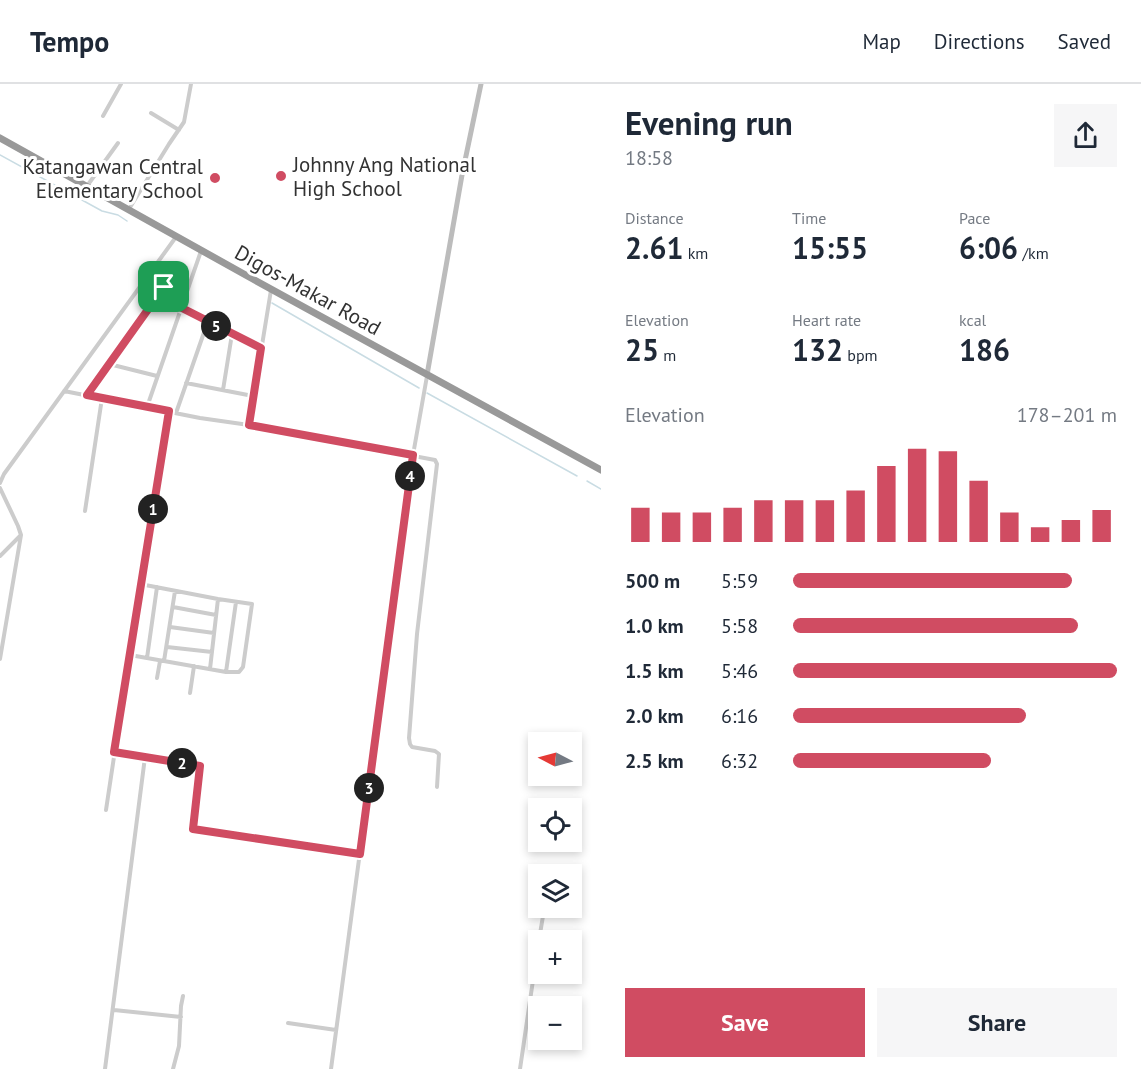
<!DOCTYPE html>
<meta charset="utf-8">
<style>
body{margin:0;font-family:"PT Sans",sans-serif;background:#f6f6f7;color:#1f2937;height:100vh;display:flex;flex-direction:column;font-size:22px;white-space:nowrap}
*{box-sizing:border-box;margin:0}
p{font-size:20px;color:#747a83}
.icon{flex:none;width:33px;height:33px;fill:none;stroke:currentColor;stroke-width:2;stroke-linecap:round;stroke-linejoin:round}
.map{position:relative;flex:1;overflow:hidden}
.side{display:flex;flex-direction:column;background:#fff;width:540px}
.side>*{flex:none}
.needle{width:39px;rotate:276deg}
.fabs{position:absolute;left:528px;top:648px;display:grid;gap:12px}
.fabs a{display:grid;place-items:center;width:54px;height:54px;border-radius:0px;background:#fff;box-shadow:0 3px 9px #0003;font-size:30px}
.pin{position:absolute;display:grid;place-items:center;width:51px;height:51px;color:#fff;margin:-26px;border-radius:12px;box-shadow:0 3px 9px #0006}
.km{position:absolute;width:30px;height:30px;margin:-15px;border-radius:50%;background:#222;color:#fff;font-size:16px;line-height:30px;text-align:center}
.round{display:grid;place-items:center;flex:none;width:63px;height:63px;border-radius:0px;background:#f6f6f7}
.head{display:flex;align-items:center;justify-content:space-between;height:102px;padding:0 24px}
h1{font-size:33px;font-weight:700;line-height:45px}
.stats{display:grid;grid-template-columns:repeat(3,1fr);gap:9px;height:102px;padding:6px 24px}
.stats div{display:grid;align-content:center}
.stats b{font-size:30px;font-weight:700}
.stats small{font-size:16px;font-weight:400}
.stats p{font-size:16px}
.chart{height:168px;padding:12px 24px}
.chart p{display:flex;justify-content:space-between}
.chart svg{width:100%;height:108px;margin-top:6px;stroke:#d04c62;stroke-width:6}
.action{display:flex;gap:12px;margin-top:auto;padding:12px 24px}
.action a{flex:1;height:69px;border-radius:0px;background:#d04c62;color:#fff;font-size:24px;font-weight:700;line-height:69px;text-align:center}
.action a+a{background:#f6f6f7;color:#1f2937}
ul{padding:0 24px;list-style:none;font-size:20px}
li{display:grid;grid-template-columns:96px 72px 1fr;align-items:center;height:45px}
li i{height:15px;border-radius:8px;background:#d04c62}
header{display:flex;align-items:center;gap:36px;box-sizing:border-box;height:84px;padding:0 30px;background:#fff;border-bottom:2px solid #e0e1e3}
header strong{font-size:28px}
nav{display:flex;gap:33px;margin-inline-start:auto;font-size:21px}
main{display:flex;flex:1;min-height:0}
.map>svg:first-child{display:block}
</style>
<header>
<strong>Tempo</strong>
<nav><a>Map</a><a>Directions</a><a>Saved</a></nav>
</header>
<main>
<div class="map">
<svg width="601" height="985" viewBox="0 0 601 985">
<rect width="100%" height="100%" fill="#fff"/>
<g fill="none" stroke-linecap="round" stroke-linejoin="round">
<!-- stream -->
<path stroke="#c9dce3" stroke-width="1.5" d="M0,71L102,127L118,131L127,137
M272,219L419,304
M427,309L577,392
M587,397L601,405"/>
<!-- street -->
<path stroke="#ccc" stroke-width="4" d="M151,29L179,46
M103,32L121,0
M87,102L118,59
M129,125L169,60L184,38L191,0
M146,193L183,215
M181,223L261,264
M109,280L157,292
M186,299L253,312
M223,306L232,250
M64,307L200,334L249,341L435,376L437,380L417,550L409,654L410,660L412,663L435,667L439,670L437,703
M87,311L164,203
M147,323L201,167
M176,329L208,237
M249,341L271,206
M0,399L4,390L176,153
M0,404L18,442L21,451L0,575
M85,427L102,314
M0,472L20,452
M173,523L216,531
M170,543L214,549
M167,563L212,568
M130,571L226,588H239L243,583L252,520L218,515L140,500
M147,574L157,503
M164,577L175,507
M210,585L218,515
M226,588L236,518
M157,594L160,577
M190,609L194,582
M114,668L200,682L193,745L360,770
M106,726L140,500L169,327
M539,856L544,826
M114,926L181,933
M288,939L336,946
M105,985L145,673
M173,985L179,962L181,922L183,912
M331,985L413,371L427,292
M520,985L538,862"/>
<!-- secondary -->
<path stroke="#bcbcbc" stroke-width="5" d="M427,291L462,91L481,0"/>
<!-- highway -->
<path stroke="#999" stroke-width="7" d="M0,54L251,194L601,386"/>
</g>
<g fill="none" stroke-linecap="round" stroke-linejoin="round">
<!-- route casing -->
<g stroke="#fff" stroke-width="12">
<path id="route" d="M164,203L183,216L180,223L261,264L249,341L413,371L360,770L193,745L200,682L114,668L169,327L87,311Z"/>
</g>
<!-- route -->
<use href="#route" stroke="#d04c62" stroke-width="8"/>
</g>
<!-- markers -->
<g fill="#d04c62" stroke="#fff" stroke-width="2">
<circle cx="281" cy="92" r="6"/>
<circle cx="215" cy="94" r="6"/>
</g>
<g text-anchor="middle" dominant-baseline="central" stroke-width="6" stroke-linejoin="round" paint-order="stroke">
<!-- poi labels -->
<g font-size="21" fill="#323232" stroke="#fff" text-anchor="start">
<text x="293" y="80">Johnny Ang National<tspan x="293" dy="24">High School</tspan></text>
<text x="203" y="82" text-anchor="end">Katangawan Central<tspan x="203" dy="24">Elementary School</tspan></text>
</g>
<!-- street labels -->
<g font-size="21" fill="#323232" stroke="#fff">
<text transform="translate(308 206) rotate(29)">Digos-Makar Road</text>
</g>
</g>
</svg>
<div class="fabs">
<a><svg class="needle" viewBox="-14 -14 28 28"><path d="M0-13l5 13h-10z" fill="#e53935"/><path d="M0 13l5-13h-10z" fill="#747a83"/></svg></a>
<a><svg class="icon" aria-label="locate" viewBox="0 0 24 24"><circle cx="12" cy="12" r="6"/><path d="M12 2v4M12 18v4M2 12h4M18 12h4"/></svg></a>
<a><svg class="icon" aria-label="layers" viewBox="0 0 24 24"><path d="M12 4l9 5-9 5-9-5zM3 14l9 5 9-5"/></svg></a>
<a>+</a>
<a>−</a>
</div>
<div class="pin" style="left:164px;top:203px;background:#1e9e55"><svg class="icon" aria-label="arrive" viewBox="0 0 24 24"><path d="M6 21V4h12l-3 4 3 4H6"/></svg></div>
<b class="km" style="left:153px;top:425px">1</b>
<b class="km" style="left:182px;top:679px">2</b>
<b class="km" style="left:369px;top:704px">3</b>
<b class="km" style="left:410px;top:392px">4</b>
<b class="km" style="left:216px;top:242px">5</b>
</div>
<section class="side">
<div class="head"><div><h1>Evening run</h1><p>18:58</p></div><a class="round"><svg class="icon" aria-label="share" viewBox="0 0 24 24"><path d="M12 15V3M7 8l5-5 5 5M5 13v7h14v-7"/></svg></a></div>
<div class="stats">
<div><p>Distance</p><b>2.61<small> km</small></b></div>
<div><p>Time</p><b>15:55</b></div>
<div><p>Pace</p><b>6:06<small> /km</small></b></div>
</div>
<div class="stats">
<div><p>Elevation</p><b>25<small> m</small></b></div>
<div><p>Heart rate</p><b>132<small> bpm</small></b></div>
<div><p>kcal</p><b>186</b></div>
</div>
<div class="chart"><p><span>Elevation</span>178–201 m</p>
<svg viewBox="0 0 160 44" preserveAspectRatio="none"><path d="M5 44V30M15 44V32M25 44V32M35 44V30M45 44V27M55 44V27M65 44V27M75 44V23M85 44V13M95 44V6M105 44V7M115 44V19M125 44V32M135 44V38M145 44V35M155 44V31"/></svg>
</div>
<ul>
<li><b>500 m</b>5:59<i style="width:86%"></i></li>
<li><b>1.0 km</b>5:58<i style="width:88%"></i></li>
<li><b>1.5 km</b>5:46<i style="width:100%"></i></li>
<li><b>2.0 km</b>6:16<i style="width:72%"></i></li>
<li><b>2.5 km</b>6:32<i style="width:61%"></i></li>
</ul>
<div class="action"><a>Save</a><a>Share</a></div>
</section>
</main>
